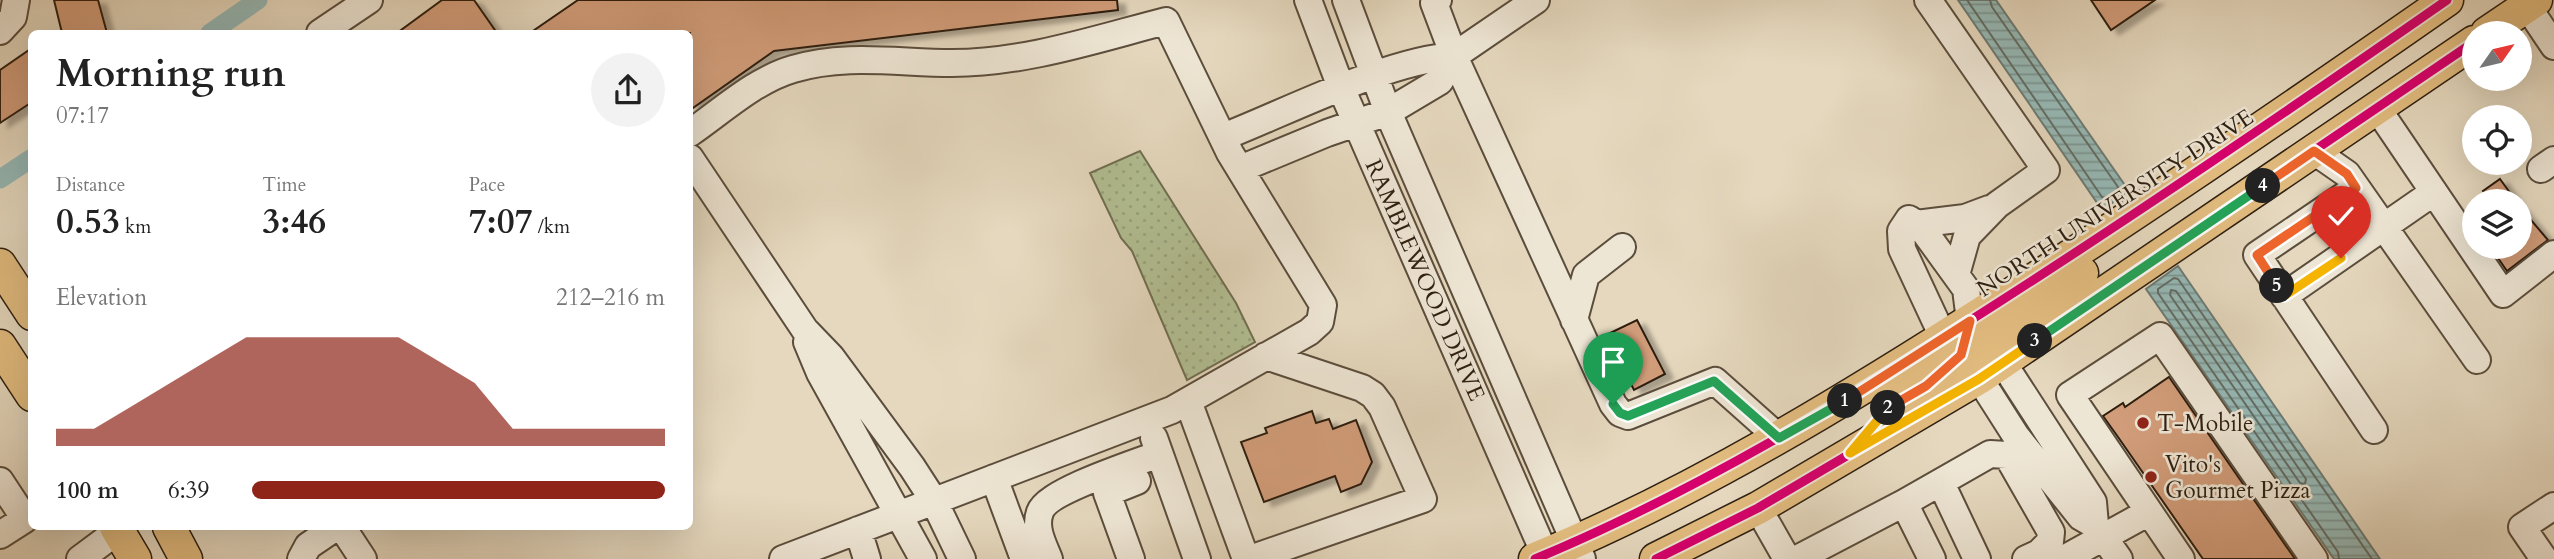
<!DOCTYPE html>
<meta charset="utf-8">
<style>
body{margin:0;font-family:Cardo,serif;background:#f2f2f2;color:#222;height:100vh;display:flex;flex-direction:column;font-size:26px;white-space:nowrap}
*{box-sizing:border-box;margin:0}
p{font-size:23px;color:#767676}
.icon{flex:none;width:38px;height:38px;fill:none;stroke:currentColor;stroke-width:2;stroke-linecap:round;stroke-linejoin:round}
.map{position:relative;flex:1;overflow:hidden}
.drawer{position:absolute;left:28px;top:30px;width:665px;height:500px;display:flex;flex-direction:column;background:#fff;border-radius:10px;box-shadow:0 7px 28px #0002}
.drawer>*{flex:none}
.needle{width:46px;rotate:56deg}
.buttons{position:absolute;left:2462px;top:21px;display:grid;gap:14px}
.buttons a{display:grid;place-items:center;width:70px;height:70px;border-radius:50%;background:#fff;box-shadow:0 7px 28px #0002;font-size:35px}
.pin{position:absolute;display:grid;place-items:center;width:60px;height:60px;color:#fff;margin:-72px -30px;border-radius:50% 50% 50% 0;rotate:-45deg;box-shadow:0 0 7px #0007}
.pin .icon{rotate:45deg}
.km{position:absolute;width:35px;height:35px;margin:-18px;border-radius:50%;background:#222;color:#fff;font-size:19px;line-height:35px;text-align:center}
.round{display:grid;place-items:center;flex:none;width:74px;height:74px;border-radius:37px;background:#f2f2f2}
.head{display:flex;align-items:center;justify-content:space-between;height:119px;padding:0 28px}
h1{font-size:38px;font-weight:700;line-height:52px}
.metrics{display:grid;grid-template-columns:repeat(3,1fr);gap:10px;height:119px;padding:7px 28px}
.metrics div{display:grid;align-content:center}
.metrics b{font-size:35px;font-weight:700}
.metrics small{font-size:19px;font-weight:400}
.metrics p{font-size:19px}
.chart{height:196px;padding:14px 28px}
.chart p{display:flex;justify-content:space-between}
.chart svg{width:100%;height:126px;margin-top:7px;fill:#8f2418;opacity:.7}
ul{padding:0 28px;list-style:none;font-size:23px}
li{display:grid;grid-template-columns:112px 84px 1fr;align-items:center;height:52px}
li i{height:18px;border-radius:9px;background:#8f2418}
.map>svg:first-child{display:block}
</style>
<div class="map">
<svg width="2554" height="559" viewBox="0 0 2554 559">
<defs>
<pattern id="grass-dots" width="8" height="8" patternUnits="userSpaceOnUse" patternTransform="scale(1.75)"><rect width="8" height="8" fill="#b2bf93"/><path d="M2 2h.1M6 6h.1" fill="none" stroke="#99a47e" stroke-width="1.8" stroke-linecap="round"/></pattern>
<pattern id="water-rules" width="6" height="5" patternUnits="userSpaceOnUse" patternTransform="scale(1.75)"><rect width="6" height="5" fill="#96b9b6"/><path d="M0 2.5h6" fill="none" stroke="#7b9693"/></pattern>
<filter id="shadow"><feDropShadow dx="8" dy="4.5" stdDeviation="2" flood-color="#0004"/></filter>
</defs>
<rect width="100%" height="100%" fill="#e5d8be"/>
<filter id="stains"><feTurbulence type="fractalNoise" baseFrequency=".00286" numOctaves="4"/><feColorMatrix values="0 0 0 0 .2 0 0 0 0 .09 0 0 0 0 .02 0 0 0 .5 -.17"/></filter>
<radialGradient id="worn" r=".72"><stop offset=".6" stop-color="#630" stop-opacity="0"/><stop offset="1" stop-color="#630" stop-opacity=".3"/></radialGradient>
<!-- grass -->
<path fill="url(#grass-dots)" stroke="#706f52" stroke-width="2" d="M1140,151L1236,303L1255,342L1187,380L1132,251L1121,238L1090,173Z"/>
<!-- water -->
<path fill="url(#water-rules)" stroke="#6c7b74" stroke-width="2" d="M1958,0H1996L2129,191L2102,210Z
M2178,266L2380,559H2334L2146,289Z"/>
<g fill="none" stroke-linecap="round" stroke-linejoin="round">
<!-- shore -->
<path stroke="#626c64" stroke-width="2" d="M1967,0L2102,197L2106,199L2117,191L2118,187L1992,7L1990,0
M2171,290L2176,291L2306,479L2305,484L2300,483L2170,295Z
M2339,559L2338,552L2158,293V289L2174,278L2178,279L2372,559"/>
<!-- canal -->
<path stroke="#96b9b6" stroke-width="19" d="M210,33L258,0
M0,179L32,158"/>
</g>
<!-- building -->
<path fill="#d19c79" stroke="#2d1f11" stroke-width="2" filter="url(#shadow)" d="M54,0H98L107,33H62Z
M442,0H474L497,33H397Z
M578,0H1117L1118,10L774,51L690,110V33H530Z
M2091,0H2155L2111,30Z
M32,48V102L0,123V70Z
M2500,179L2516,201H2490L2483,191Z
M2520,207L2548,240L2507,271L2491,248L2520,247Z
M1637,320L1665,374L1634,390L1606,335Z
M2169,377L2295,559H2203L2118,437L2103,416L2123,403L2125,407Z
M1312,411L1316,423L1329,419L1333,429L1356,420L1372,462L1361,484L1341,492L1335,476L1264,502L1241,442L1267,433L1265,428Z"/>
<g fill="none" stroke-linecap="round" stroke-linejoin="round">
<!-- minor casing -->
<g stroke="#5b4d3c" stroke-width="30">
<path id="minor" d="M1308,0L1342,90L1547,559
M1346,0L1388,112L1582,559
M1438,0L1434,3L1454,56L1613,404L1620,413L1628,416L1715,381L1779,438
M1928,0L2046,170L1997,205L1967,236L1956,275
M2523,0L2554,46
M0,31L13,17L16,0
M320,33L369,0
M2377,108L2503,294L2554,254
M690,133C722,111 755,80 793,69C845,53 899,63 952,63C1025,63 1096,39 1166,21L1230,153L1323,305L1320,322L1309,332L1172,410L783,559
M1223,137C1287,112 1388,60 1454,56
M2314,151L2347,174L2477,360
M690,158L805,330L831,357L912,467L934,501L962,559
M1240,169L1327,133L1388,112L1440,81L1454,56L1536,0
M2541,169L2554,160
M2356,188L2257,255L2374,430
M1916,224L1965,218L1989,209
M2284,296L2434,192
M1574,320L1586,275L1622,247
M1944,339L1902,249L1901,231L1909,219L1921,227L1966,289L1970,321
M807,342L820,373L923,559
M2003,363L2093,502L2095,525
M1979,378L2016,436L2081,517L2095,525L2119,559
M1188,401L1246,559
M1154,438L1197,559
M994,478L1024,559
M0,481L25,519L0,535
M1941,483L1977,559
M1758,508L1787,559
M342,527L363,559
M858,530L867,559
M80,559L123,527
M301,559L308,546L336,527
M1049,559C1043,544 1034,528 1040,512C1047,491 1136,463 1159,454
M1131,559L1107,493L1137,481
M1250,559L1423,499L1382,407L1373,395L1362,388L1266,356
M1797,559L1904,503
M1932,559L1904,503L1990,454L2007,455L2051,532L2050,542L2039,553L2026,559
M2064,559L2149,512
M2181,559L2070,395L2160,336L2314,559
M2544,559L2522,527L2554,506"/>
</g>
<!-- major casing -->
<g stroke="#2d1f11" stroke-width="35">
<path id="major" d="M2487,33L2536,0
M0,265L32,314
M0,346L32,395
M1979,378L1978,364L2003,328L2082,273
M1899,402L1926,386L1961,355L1970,322
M116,527L135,559
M169,527L186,559
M1535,559C1698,491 1848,399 1996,304C2149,206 2298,104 2447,0
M1656,559L1758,508L1979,378L2474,42"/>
</g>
<!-- minor -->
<use href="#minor" stroke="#eee6d5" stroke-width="26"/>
<!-- major -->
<use href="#major" stroke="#e2bc7f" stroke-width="32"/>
<!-- cycleway casing -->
<g stroke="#eee6d5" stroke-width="13">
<path id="cycleway" d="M1535,559C1698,491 1848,399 1996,304C2149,206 2298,104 2447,0
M1656,559L1758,508L1979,378L2474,42"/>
</g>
<!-- cycleway -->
<use href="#cycleway" stroke="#d6006c" stroke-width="9"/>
</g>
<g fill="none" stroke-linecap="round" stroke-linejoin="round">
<!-- split-1 casing -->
<g stroke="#fff" stroke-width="14">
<path id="split-1" d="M1613,404L1620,413L1628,416L1714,381L1779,438L1845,401"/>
</g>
<!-- split-2 casing -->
<g stroke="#fff" stroke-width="14">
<path id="split-2" d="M1845,401L1970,321L1961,355L1926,386L1888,408"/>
</g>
<!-- split-3 casing -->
<g stroke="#fff" stroke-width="14">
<path id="split-3" d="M1888,408L1850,453L1979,379L2035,341"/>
</g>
<!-- split-4 casing -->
<g stroke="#fff" stroke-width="14">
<path id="split-4" d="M2035,341L2263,186"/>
</g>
<!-- split-5 casing -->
<g stroke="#fff" stroke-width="14">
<path id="split-5" d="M2263,186L2314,151L2347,174L2356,188L2257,255L2277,286"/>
</g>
<!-- split-6 casing -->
<g stroke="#fff" stroke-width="14">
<path id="split-6" d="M2277,286L2284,296L2341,258"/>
</g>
<!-- split-1 -->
<use href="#split-1" stroke="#22a559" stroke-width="9"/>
<!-- split-2 -->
<use href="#split-2" stroke="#f0652b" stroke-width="9"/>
<!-- split-3 -->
<use href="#split-3" stroke="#f5b400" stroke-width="9"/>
<!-- split-4 -->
<use href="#split-4" stroke="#22a559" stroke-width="9"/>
<!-- split-5 -->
<use href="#split-5" stroke="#f0652b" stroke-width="9"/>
<!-- split-6 -->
<use href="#split-6" stroke="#f5b400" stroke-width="9"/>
</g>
<!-- markers -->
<g fill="#8f2418" stroke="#eee6d5" stroke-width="2.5">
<circle cx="2143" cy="423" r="7"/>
<circle cx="2151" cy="477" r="7"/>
</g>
<g text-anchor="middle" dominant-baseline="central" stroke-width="5" stroke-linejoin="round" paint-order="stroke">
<!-- street labels -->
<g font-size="23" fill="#2d1f11" stroke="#eee6d5">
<text transform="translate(2115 203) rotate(-33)">NORTH UNIVERSITY DRIVE</text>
<text transform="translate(1425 280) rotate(66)">RAMBLEWOOD DRIVE</text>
</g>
<!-- poi labels -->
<g font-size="23" fill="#2d1f11" stroke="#eee6d5" text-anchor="start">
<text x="2157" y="423">T-Mobile</text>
<text x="2165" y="464">Vito's<tspan x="2165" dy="26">Gourmet Pizza</tspan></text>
</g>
</g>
<rect width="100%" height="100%" filter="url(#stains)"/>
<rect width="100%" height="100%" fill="url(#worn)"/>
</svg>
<div class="buttons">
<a><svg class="needle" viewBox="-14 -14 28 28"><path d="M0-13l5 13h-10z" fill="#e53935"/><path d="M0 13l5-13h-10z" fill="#767676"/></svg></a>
<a><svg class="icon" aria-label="locate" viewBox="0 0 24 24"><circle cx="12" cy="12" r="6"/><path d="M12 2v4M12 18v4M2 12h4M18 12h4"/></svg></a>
<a><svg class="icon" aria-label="layers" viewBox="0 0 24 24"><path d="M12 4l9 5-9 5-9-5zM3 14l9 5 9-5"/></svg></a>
</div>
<div class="pin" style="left:1613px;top:404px;background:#1e9e55"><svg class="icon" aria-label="arrive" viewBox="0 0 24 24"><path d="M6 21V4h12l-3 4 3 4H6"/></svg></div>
<div class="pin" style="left:2341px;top:258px;background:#d93025"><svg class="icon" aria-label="check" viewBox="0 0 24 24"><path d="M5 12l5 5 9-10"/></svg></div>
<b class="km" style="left:1845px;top:401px">1</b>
<b class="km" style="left:1888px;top:408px">2</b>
<b class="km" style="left:2035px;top:341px">3</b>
<b class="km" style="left:2263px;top:186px">4</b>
<b class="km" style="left:2277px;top:286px">5</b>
<section class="drawer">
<div class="head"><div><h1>Morning run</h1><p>07:17</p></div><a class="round"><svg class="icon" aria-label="share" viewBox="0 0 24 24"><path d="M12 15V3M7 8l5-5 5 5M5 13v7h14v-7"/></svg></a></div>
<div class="metrics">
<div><p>Distance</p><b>0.53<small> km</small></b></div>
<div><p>Time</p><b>3:46</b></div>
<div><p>Pace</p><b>7:07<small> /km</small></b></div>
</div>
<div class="chart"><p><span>Elevation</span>212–216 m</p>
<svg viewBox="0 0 160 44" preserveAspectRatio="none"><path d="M0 44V38L10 38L20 30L30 22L40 14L50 6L60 6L70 6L80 6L90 6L100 14L110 22L120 38L130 38L140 38L150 38L160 38V44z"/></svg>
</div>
<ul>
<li><b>100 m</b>6:39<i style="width:100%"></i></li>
</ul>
</section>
</div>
